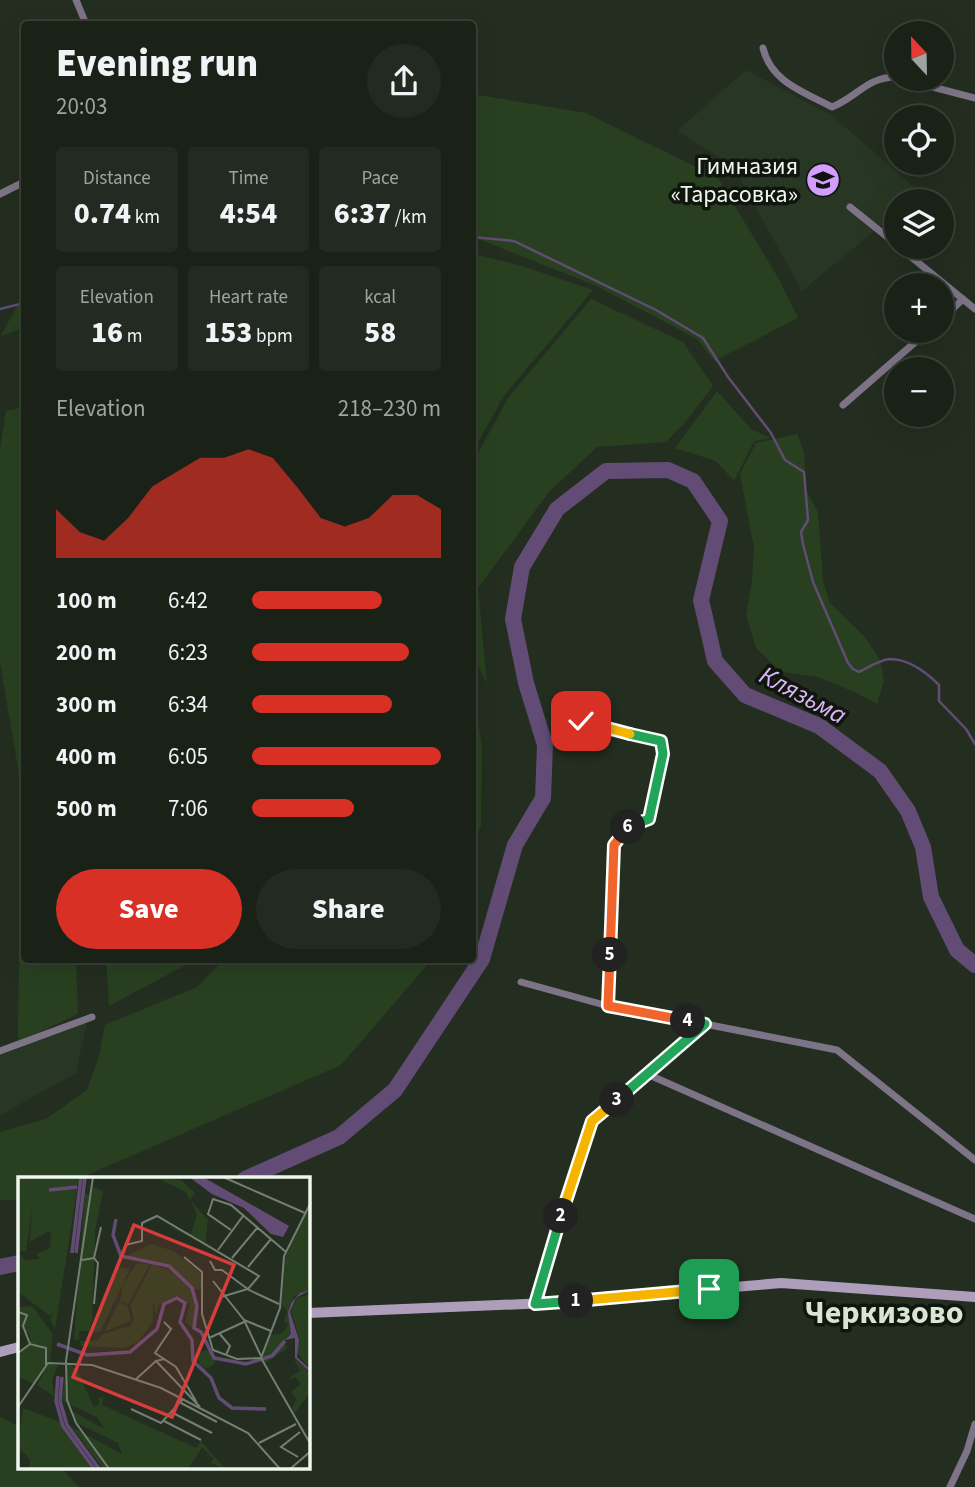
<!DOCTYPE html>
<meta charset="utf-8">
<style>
body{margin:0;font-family:"Source Sans 3",sans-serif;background:#232a21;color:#f1f3f6;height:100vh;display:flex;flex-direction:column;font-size:26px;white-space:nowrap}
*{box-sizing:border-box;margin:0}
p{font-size:23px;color:#9fa4a2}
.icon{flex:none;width:38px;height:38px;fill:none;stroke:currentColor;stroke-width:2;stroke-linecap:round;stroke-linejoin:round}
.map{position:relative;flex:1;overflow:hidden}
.panel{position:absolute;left:21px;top:21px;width:455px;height:942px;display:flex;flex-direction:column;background:#1a2218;border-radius:7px;box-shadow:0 7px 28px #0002,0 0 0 2px #383f37}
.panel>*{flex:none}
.needle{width:46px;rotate:338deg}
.tools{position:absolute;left:884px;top:21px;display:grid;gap:14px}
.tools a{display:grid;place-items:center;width:70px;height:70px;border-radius:50%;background:#1a2218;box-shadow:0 7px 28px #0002,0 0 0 2px #383f37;font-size:35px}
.pin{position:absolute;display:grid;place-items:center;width:60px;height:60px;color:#fff;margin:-30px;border-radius:14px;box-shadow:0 4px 10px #0006}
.km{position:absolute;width:35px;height:35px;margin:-18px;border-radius:50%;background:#222;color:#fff;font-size:19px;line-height:35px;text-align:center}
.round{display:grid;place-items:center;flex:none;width:74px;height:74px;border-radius:37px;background:#232a21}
.headline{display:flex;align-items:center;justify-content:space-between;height:119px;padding:0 35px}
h1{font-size:38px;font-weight:800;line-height:52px}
.figures{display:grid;grid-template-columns:repeat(3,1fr);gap:10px;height:119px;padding:7px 35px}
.figures div{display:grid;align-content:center;border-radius:7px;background:#232a21;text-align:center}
.figures b{font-size:30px;font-weight:800}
.figures small{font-size:19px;font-weight:400}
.figures p{font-size:19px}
.chart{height:196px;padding:14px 35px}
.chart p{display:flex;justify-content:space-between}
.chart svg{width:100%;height:126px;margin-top:7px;fill:#d93025;opacity:.7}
.action{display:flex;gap:14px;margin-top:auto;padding:14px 35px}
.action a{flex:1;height:80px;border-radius:42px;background:#d93025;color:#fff;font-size:28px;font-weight:800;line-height:80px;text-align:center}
.action a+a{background:#232a21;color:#f1f3f6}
ul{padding:0 35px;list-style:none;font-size:23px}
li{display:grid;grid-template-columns:112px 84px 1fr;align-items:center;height:52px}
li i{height:18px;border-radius:9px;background:#d93025}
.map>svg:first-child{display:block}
</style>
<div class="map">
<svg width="975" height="1487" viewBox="0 0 975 1487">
<rect width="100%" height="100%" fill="#232e20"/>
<!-- built -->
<path fill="#283723" d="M746,70L831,115L921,193L911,201H896V213L802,291L733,166L677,131Z
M87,1021L76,1073L0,1115V1056Z"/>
<!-- green -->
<path fill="#284020" d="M472,94L586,113L718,178L780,281L798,318L714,361L697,339L597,286L473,237Z
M473,254L522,266L593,290L503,397L473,452Z
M24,292V328L1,336Z
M591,299L683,342L713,386L688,419L666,442L597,447L549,492L478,588L487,683L473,657V462L508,398Z
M717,391L751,429L770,438L754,441L734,481L716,461L675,448Z
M24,407V959H76L78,1014L18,1042L21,786L0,663V449L6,411Z
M797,434L804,452L806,490L818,512L823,581L830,603L865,637L880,660L884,681L877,704L859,694L818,677L781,672L756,648L746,615L752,582L754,548L740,474L756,443Z
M473,692L482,747L481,826L473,847Z
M106,959H191L184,966L109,1006Z
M224,959H432L341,1065L78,1179H19V1200H0V1132L46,1119L87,1090L99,1056L105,1025L197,987Z
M0,1417L19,1426V1468H61L79,1487H0Z"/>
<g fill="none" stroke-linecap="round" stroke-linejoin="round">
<!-- stream -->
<path stroke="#624c75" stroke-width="2.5" d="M472,237L514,241L656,310L703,338L728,377L771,433L785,460L804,472L808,520L801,532L803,544L813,582L848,663L853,669L859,672C868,667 880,660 890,659C909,659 927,673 939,685V701L966,729L975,744
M0,309L24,303"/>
<!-- river -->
<path stroke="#624c75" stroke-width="16" d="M245,1179L339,1137L395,1090L482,959L515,845L543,798L545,745L526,683L513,619L522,567L557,509L606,471L668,470L693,481L720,521L701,600L715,661L745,695L819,726L880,771L908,811L923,847L931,897L957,950L975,965
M0,1267L19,1263"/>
<!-- street -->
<path stroke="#7e7487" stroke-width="7" d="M76,0L86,24
M763,48C771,82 804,92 832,107C857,97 867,77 896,77
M902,79L975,98
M0,194L24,182
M850,207L896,244
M899,247L975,309
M942,319L963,299
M843,405L928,331
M581,721L661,741L663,754L649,819L628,827L614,845L608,1006L705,1024
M521,982L608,1006
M0,1051L92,1017
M975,1160L837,1050L705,1024L647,1074L975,1219
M535,1304L592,1121L647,1074
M950,1487L967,1451L975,1424"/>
<!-- secondary -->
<path stroke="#ae9ebc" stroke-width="10" d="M308,1313L548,1303L781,1283L975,1297
M0,1352L19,1347"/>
</g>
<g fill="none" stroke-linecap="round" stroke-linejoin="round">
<!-- split-1 casing -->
<g stroke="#fff" stroke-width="14">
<path id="split-1" d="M576,1301L709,1289"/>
</g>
<!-- split-2 casing -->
<g stroke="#fff" stroke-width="14">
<path id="split-2" d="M561,1216L535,1304L576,1301"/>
</g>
<!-- split-3 casing -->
<g stroke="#fff" stroke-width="14">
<path id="split-3" d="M561,1216L592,1121L617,1100"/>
</g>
<!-- split-4 casing -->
<g stroke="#fff" stroke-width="14">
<path id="split-4" d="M617,1100L705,1024L688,1021"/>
</g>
<!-- split-5 casing -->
<g stroke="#fff" stroke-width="14">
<path id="split-5" d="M610,955L608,1006L688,1021"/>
</g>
<!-- split-6 casing -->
<g stroke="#fff" stroke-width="14">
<path id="split-6" d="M610,955L614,845L628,827"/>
</g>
<!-- split-7 casing -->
<g stroke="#fff" stroke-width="14">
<path id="split-7" d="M628,827L649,819L663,754L661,741L630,734"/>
</g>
<!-- split-8 casing -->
<g stroke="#fff" stroke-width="14">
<path id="split-8" d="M581,721L630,734"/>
</g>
<!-- split-1 -->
<use href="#split-1" stroke="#f5b400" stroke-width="9"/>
<!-- split-2 -->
<use href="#split-2" stroke="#22a559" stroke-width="9"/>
<!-- split-3 -->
<use href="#split-3" stroke="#f5b400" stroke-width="9"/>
<!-- split-4 -->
<use href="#split-4" stroke="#22a559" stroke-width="9"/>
<!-- split-5 -->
<use href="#split-5" stroke="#f0652b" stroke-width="9"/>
<!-- split-6 -->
<use href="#split-6" stroke="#f0652b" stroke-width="9"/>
<!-- split-7 -->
<use href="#split-7" stroke="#22a559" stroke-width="9"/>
<!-- split-8 -->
<use href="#split-8" stroke="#f5b400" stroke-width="9"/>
</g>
<!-- icons -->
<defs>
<g id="school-disc" transform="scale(1.75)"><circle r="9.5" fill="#d29dfd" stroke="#10150e"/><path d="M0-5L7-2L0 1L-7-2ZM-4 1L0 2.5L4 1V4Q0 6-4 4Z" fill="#111"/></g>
</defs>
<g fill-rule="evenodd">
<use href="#school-disc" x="823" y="180"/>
</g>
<g text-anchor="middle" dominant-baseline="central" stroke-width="7" stroke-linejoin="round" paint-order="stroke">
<!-- poi labels -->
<g font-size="24" fill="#eff6ed" stroke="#10150e" text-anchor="end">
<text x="798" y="166">Гимназия<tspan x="798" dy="28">«Тарасовка»</tspan></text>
</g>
<!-- water labels -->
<g font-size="26" font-style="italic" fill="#dbb6fa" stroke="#10150e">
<text transform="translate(803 695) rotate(28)">Клязьма</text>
</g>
<!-- district labels -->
<g font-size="32" font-weight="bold" fill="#d7e5d2" stroke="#10150e">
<text x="884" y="1313">Черкизово</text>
</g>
</g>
<!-- overview -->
<g transform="translate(18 1177)">
<rect width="292" height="292" fill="#232e20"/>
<path d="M0,0H61L37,152L32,143L37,134L32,139L0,115V75L7,83L22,82L18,77L32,71L33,57L31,54L12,65L14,32L8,74H0ZM139,1L163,3L177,16L172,23L190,43L187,67L147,48L173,57L179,37L168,15ZM75,10L85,14L77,54L74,145L71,154H61V163H56L67,17L74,18ZM288,36H292V113L277,119L271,129L273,157L266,166L269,171L248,186L243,185L252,158L263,157L271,147L266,145L269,133L264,129L266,83ZM133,67L156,74L182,96L185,113L172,111L180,125L178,154L167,145L172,127L159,118L141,128L138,138L135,124V144L121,164L107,171L63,169L62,164L80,163L85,157L112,149L116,141L112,129L134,87L159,96L134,85L102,82ZM119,86L132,87L110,128L102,124L105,107ZM100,90L112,92L82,155H75ZM292,117H293L292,192L279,176L281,160L273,135L279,121ZM101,125L110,130L113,144L86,155ZM14,129L35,157L32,182L16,207L0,200V176L11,168L12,158L0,147V130ZM180 182a9 9 0 1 1 18 0a9 9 0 1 1-18 0ZM276,182L288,190L292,204V216L276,237L274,230L279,222L273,215L283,207L278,200L268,203L282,194ZM49,185L61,196L76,231L82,225L79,222L86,220L84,228L178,271L183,264L207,292L193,286L195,281L184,270L170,292H85L54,250L104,277L100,266L59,246L54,234L86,252L79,240L44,224ZM31,186L40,189L34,202L36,219L19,208ZM5,231L42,245L74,292H3L12,289V282L0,270Z" fill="#284020"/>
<path d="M171,0H185L271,49L265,60L253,57L226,31L194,17ZM292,113L278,121L272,135L281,163L279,180L292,192V204L290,193L277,181V161L267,163L273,157L270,136L273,126L282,116Z" fill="#624c75"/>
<path fill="none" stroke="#624c75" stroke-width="3.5" d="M31,13L59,10M98,42L95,58L103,79L151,89L174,111L179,129L176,151L183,155L196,181L228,187L254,179L267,164M54,76L63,0M58,76L67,0M39,167L69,178L112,175L139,152L146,127L159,121L167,126L162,145L174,163L175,184L193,201L201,221L214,231L248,232M40,199L38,224L45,249L77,293M44,200L42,224L49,248L82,293"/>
<path fill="none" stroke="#757e72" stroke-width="2" d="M75,0L48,184L49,223L58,246L92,293M205,0L287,36M293,25L266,79L262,131L243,181L293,268M213,53L190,37L195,22L213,28L268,75M107,68L124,64V46L139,39L241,99L230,112L203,120M200,73L225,39M166,80L184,95V137L195,173L219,182L243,181M76,81L83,50M214,81L239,51M64,83L76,81L80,86L76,127M192,84L197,93H204L231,113L261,127M230,90L253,62M195,104L226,143L243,179M0,135L9,138L5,149L12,167M226,143L253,154M146,145L153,152L137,176L146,182M201,156L212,169L208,178M191,161L226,145M0,176L12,167L28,171V188M117,203L138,184M163,226L199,245M179,226L158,190L146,182L138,184L182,230M0,230L30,186L74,188L143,211L230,256L263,293M113,232L143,246L165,222M155,236L194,256M146,244L183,263M241,266L278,247M280,280L263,270L282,255M272,292L293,274"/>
<path fill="#d83d3c" fill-opacity="0.15" stroke="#d83d3c" stroke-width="3.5" d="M116,48L216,88L154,240L55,200Z"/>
<rect width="292" height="292" fill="none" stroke="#eff6ed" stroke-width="3.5"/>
</g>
</svg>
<div class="tools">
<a><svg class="needle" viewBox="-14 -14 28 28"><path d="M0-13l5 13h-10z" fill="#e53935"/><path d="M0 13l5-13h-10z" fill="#9fa4a2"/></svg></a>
<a><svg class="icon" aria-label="locate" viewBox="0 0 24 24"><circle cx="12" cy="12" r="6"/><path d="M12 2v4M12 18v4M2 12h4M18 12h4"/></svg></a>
<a><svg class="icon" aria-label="layers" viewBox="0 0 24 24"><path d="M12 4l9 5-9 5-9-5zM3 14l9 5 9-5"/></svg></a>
<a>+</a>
<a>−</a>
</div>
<div class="pin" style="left:709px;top:1289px;background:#1e9e55"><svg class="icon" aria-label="arrive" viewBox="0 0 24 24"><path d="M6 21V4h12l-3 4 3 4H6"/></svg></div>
<div class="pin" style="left:581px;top:721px;background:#d93025"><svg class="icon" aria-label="check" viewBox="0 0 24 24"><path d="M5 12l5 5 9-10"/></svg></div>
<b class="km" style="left:576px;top:1301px">1</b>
<b class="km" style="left:561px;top:1216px">2</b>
<b class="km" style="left:617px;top:1100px">3</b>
<b class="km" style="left:688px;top:1021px">4</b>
<b class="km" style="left:610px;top:955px">5</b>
<b class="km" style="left:628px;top:827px">6</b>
<section class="panel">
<div class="headline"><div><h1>Evening run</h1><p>20:03</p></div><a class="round"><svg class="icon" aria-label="share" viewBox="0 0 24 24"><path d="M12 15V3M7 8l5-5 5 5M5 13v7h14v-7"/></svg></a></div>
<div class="figures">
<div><p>Distance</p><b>0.74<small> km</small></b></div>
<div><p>Time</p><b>4:54</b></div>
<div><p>Pace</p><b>6:37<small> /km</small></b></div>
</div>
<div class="figures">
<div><p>Elevation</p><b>16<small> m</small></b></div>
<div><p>Heart rate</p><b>153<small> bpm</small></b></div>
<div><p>kcal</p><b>58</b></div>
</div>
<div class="chart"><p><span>Elevation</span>218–230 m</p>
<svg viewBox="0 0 160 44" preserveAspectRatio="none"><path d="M0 44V27L10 35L20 38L30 30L40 19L50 14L60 9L70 9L80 6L90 9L100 19L110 30L120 33L130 30L140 22L150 22L160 27V44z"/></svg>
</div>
<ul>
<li><b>100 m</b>6:42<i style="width:69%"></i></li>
<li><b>200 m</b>6:23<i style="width:83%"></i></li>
<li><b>300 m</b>6:34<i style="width:74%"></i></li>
<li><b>400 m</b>6:05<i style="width:100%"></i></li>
<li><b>500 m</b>7:06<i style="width:54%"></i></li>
</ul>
<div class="action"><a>Save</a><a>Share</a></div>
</section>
</div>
